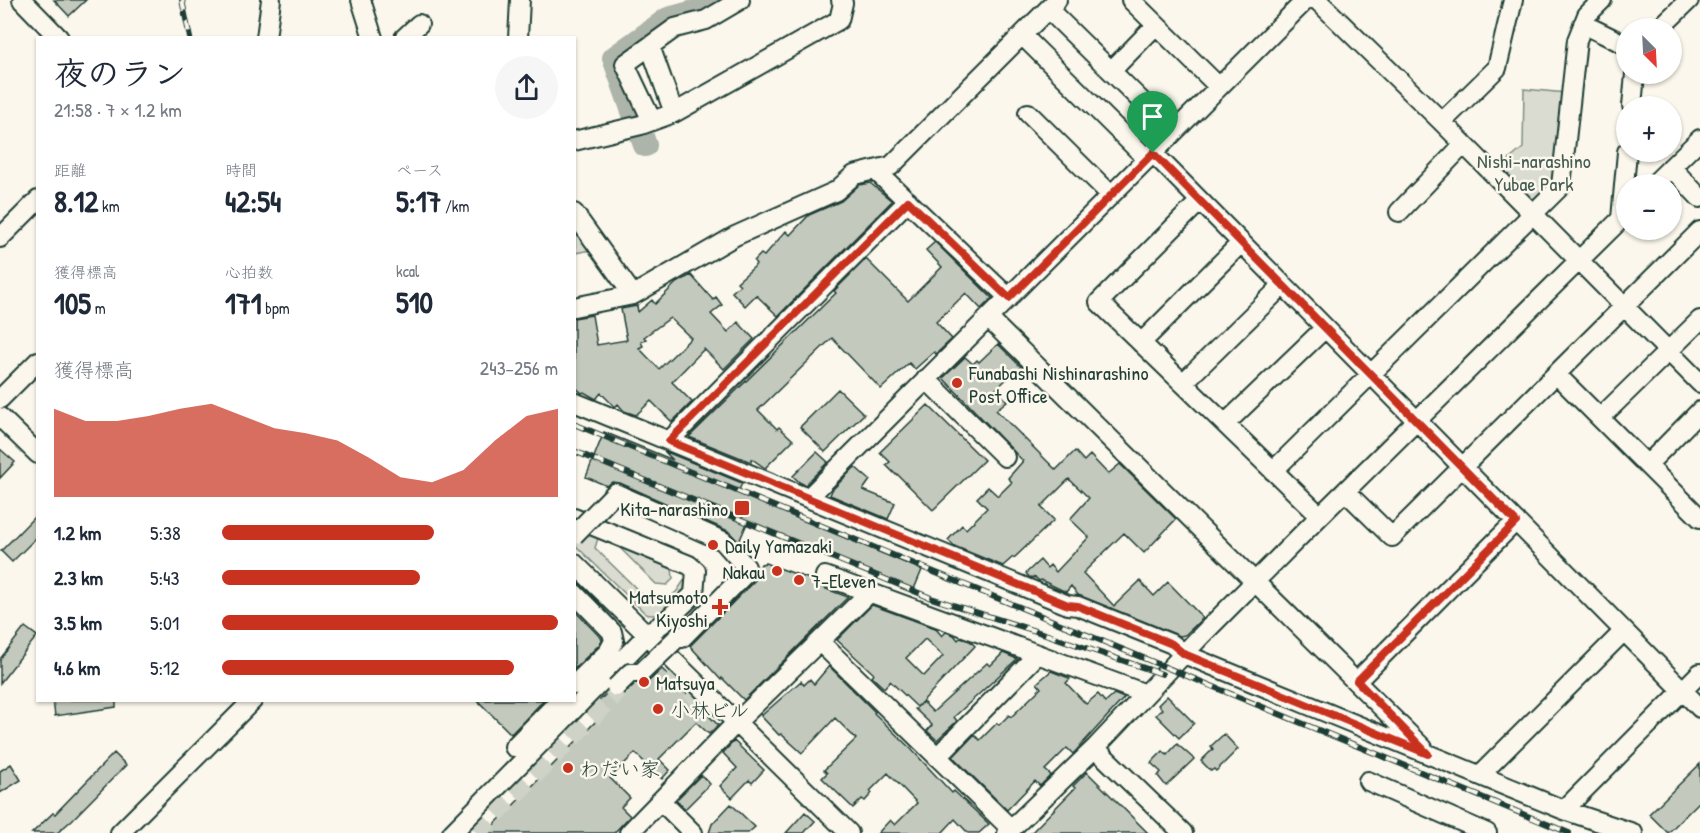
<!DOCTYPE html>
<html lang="ja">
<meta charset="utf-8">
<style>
body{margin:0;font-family:"Patrick Hand","Klee One",sans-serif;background:#f6f6f7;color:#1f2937;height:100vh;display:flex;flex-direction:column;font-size:22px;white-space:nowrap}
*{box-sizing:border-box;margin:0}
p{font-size:20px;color:#747a83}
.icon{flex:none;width:33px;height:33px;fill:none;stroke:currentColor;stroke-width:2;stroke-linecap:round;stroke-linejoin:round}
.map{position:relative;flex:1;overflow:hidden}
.details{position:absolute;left:36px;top:36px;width:540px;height:666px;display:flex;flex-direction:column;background:#fff;border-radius:0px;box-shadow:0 2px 4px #0004}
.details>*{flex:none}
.needle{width:39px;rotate:156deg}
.controls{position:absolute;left:1616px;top:18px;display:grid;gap:12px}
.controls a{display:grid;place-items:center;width:66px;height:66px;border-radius:50%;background:#fff;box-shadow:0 2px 4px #0004;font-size:30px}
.pin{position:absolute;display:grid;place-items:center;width:51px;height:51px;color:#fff;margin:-62px -26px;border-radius:50% 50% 50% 0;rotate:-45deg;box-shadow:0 0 6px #0007}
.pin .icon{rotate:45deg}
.round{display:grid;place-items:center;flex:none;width:63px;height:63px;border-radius:32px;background:#f6f6f7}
.head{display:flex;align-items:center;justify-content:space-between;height:102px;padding:0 18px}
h1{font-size:33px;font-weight:700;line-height:45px}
.metrics{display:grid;grid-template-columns:repeat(3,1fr);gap:9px;height:102px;padding:6px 18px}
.metrics div{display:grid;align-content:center}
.metrics b{font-size:30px;font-weight:700}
.metrics small{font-size:16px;font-weight:400}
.metrics p{font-size:16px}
.chart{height:168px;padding:12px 18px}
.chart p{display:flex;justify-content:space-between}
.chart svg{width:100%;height:108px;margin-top:6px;fill:#c8321e;opacity:.7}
ul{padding:0 18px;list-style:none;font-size:20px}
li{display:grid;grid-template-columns:96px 72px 1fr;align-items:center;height:45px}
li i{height:15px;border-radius:8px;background:#c8321e}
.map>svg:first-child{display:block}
</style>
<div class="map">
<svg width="1700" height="833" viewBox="0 0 1700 833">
<rect width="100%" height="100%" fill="#fbf7ec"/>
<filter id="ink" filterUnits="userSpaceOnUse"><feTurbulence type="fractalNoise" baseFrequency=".0167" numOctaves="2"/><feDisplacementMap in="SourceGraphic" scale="12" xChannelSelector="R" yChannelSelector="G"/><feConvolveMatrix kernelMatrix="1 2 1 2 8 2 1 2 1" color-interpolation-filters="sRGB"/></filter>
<g filter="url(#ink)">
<!-- green -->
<path fill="#dbdcd1" stroke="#7d8c82" stroke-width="1.5" d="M1524,89L1566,93L1556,183L1539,200L1529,201L1498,169L1523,148Z
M575,228L591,250L575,253Z
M574,525L599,535L595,548L649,601L659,602L668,599L677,591L685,579L684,591C675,602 662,619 646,614L575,545Z
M619,543L672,567L673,579L667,585L656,584L619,547Z"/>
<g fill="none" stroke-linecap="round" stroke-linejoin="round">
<!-- river -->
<path stroke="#adb4aa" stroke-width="24" d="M645,145L614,58L668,19L701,10L717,0"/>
</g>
<!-- building -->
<path fill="#c4c9be" stroke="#1f3d34" stroke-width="1.5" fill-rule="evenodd" d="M54,0H86L69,16Z
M870,183L892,201L778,316L756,295L745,306L732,292L740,285L737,282L754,267L756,264L754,261L761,254L764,256L786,231L790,235L809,215L841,201L859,185Z
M935,242L992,298L981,309L966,293L936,322L952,339L936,354L934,352L915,369L909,363L881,389L832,338L758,410L777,429L779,427L793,440L765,468L752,459L751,462L689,437L836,293L834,291L866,259L908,301L942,267L926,250Z
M691,275L713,300L716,297L722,305L711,314L728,332L738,322L754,339L724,369L704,349L672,382L692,402L672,422L651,401L636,415L624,411L618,404L615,407L601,393L596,399L584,392L582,393L574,386V318L592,315L597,345L627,340L621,309L637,306L638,312L652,300L655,304L676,283ZM670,318L691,338L659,369L639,348L643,346L641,342L646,339L644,337Z
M998,344L1022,368L1013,377L1011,375L996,389L1007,401L996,410L1056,470L1075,451L1084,461L1090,455L1108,474L1120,464L1176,519L1144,553L1124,533L1083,573L1114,606L1140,581L1154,596L1168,582L1203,618L1185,635L1180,636L1078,595L1071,586L1066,592L1041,580L1039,581L1036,578L1029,577L1026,573L1040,560L1047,568L1050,565L1056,572L1089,537L1070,519L1089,498L1069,479L1041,507L1054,520L1014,558L1013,557L1003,566L954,546L948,540L962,525L966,529L987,508L977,498L988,487L998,496L1012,482L1008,478L1023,461L943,378L965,357L973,364L977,360L979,362Z
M838,389L864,414L825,452L800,427Z
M928,405L984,460L933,510L897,474L896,475L886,465L890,462L880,452Z
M604,432L673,460L664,451L742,483L738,493L922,570L914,589L748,521L739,542L728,531L620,483L612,482L607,486L586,477Z
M0,449L15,462L0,478Z
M817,452L828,462L805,485L799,482L793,476Z
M855,467L870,480L863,490L895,503L888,519L830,495L832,490Z
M38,513V536L12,562L1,551Z
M765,563L815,581L821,587L848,597L744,700L722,678L721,680L690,646L755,580L761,564Z
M872,605L935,628L942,636L946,632L954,635L958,640L960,638L970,641L975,646L917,707L890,681L884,688L872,677L874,674L837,640ZM925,639L943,656L924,676L906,658Z
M574,610L602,639L599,645L574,669Z
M25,627L37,636L0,683V659Z
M1003,653L1017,659L954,717L957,721L937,740L927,731L932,725L915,709L923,702L933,712L987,663L990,666Z
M829,666L875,712L874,713L912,750L952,793L954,791L989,824L979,833H968L955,819L942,833H878L890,820L895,825L917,803L888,773L870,791L872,793L865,801L862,799L853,808L822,778L827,773L824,770L856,739L835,718L802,753L781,734L779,735L761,716L801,681L804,685L810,679L814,684Z
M662,669L718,725L709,734L696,722L659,759L670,770L662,779L635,753L610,778L630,798L621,807L630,816L614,833H486L599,718L590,710L607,693L613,698H619L635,684L649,681Z
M1051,671L1069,678L1070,679L1066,683L1086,704L1098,694L1105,702L1114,694L1124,698L1073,754L1067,748L1045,770L1051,775L1040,786L1035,781L1007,810L953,757L974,735L980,740L997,723L999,725L1009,715L1011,717L1041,688L1037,683Z
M1167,696L1194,723L1179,738L1156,715L1162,709L1158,705Z
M53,700H116V707L55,716Z
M477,700H544L511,734Z
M1224,734L1238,749L1216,771L1214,769L1211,771L1201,761L1213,749L1211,746Z
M734,741L764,770L752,783L749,780L732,798L720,786L737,768L723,753Z
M1177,744L1194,759L1166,786L1158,776L1161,772L1151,763L1163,751L1167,755Z
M114,753L126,765L72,820L57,833H32L53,813L55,814Z
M11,764L21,780L0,793V771Z
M1700,764V801L1668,833L1649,814Z
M1087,772L1148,833H1031L1075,788L1073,786Z
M701,775L710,784L685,809L676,800Z
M731,804L755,827L748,833H709L712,824Z
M805,812L815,821L804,833H786Z"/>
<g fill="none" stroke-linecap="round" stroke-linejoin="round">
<!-- minor-tunnel -->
<path stroke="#cfd2c7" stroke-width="18" stroke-dasharray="18 9" stroke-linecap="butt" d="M477,833L647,663L653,659L661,662L707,707"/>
<!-- minor casing -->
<g stroke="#1f3d34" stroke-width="22">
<path id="minor" d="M22,0L59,38
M361,0L373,38
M1131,0L1219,87
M1317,0L1442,122L1700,383
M1048,9L1173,132
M1583,24L1626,45
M1660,28L1689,0
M1022,35L1147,159
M266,38L271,0
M404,38L419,24
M518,38L520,0
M650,46L625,64L652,121
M1111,71L1156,25
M1632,106L1635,74
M674,113L650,46L675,28L706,20L740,0
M1028,113L1111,195
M1442,122L1497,68L1513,0
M574,141L641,125L674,113L839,20L843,3L841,0
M1153,153L1700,708
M1671,167L1700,198
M875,170L1009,298
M1654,184L1700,139
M1200,201L1099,302L1320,516
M1399,212L1464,144
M574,213L633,295
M1621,219L1627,152
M0,238L38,200
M574,307L633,295L735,236L836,191L854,175L891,166L1057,0
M988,318L1423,748
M1141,343L1241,243
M1557,375L1700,518
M926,379L1005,457
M1183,383L1283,285
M0,399L38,361
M574,402L1068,605L1078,606L1172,644L1184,654L1564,810L1633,833
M0,417L38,454
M1600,418L1700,320
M1225,424L1325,328
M669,441L908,201
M1647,465L1700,411
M1273,471L1561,186L1577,40L1587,15L1602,0
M1346,492L1392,537L1700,231
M808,498L1306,0
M574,563L849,833
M825,576L1146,694
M574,593L612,632L614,641L608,652L574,685
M820,642L1011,829
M1357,681L1516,521
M514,747L560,700
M1095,748L1183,833
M937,757L1038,654
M1480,775L1624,631
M1368,781L1487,833
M661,801L693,833
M1564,810L1700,673
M120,833L253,700
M452,833L648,634L666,621L694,594L696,571L689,565L574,518
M629,833L738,721L869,593
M1007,833L1095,748L1198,639L1320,516L1626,214"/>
</g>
<!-- minor -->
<use href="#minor" stroke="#fbf7ec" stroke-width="18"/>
<!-- rail casing -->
<g stroke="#1f3d34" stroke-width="6">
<path id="rail" d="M182,0L190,38
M574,424L1569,833
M574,451L931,598L1048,635L1162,674"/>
</g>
<!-- rail -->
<use href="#rail" stroke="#fbf7ec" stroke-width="4" stroke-dasharray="11" stroke-linecap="butt"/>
<!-- minor-bridge casing -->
<g stroke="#1f3d34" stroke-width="22" stroke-linecap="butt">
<path id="minor-bridge" d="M574,535L615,493L723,541L746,567L747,572L682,638L679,636L641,673H630L616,687"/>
</g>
<!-- minor-bridge -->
<use href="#minor-bridge" stroke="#fbf7ec" stroke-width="18"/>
</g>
</g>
<g fill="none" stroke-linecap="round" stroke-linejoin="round" filter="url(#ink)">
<!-- route casing -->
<g stroke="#fff" stroke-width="12">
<path id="route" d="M1153,153L1516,522L1357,681L1428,754L1184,654L1172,644L1078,606L1068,605L669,441L908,201L1009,298Z"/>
</g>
<!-- route -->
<use href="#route" stroke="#c8321e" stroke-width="8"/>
</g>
<!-- markers -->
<g fill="#c8321e" stroke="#fbf7ec" stroke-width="2">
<circle cx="957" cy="383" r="6"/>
<rect x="734" y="500" width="16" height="16" rx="3"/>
<circle cx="713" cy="545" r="6"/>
<circle cx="777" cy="571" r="6"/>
<circle cx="799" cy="580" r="6"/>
<path d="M717 598h6v6h6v6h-6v6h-6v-6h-6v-6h6z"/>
<circle cx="644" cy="682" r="6"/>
<circle cx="658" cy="709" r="6"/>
<circle cx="568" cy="768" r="6"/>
</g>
<g text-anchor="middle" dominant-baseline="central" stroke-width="5" stroke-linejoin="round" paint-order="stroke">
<!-- park labels -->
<g font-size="20" fill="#455d53" stroke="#fbf7ec">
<text x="1534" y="160">Nishi-narashino<tspan x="1534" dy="23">Yubae Park</tspan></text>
</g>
<!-- poi labels -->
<g font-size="20" fill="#1f3d34" stroke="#fbf7ec" text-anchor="start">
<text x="969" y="372">Funabashi Nishinarashino<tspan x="969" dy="23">Post Office</tspan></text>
<text x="728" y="508" text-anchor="end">Kita-narashino</text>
<text x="725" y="545">Daily Yamazaki</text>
<text x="765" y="571" text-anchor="end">Nakau</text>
<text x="811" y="580">7-Eleven</text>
<text x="708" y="596" text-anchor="end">Matsumoto<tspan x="708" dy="23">Kiyoshi</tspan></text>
<text x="656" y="682">Matsuya</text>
<text x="670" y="709">小林ビル</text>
<text x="580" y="768">わだい家</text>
</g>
</g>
</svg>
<div class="controls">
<a><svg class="needle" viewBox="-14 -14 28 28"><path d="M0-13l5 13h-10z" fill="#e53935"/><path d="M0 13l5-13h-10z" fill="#747a83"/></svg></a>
<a>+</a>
<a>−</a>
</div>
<div class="pin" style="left:1153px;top:153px;background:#1e9e55"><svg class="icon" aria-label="arrive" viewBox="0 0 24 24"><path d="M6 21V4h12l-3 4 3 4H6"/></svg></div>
<section class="details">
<div class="head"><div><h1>夜のラン</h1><p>21:58 · 7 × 1.2 km</p></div><a class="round"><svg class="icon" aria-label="share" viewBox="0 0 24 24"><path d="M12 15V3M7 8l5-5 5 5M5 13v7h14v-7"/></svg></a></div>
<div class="metrics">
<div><p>距離</p><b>8.12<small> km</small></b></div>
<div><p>時間</p><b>42:54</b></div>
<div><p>ペース</p><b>5:17<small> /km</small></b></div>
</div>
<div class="metrics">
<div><p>獲得標高</p><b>105<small> m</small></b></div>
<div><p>心拍数</p><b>171<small> bpm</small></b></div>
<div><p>kcal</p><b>510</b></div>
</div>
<div class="chart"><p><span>獲得標高</span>243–256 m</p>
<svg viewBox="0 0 160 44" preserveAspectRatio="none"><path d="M0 44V8L10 13L20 13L30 11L40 8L50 6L60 11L70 16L80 18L90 21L100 28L110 36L120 38L130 33L140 21L150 11L160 8V44z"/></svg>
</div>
<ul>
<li><b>1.2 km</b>5:38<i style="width:63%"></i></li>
<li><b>2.3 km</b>5:43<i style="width:59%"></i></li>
<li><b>3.5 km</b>5:01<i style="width:100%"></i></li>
<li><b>4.6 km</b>5:12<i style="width:87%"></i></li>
</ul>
</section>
</div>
